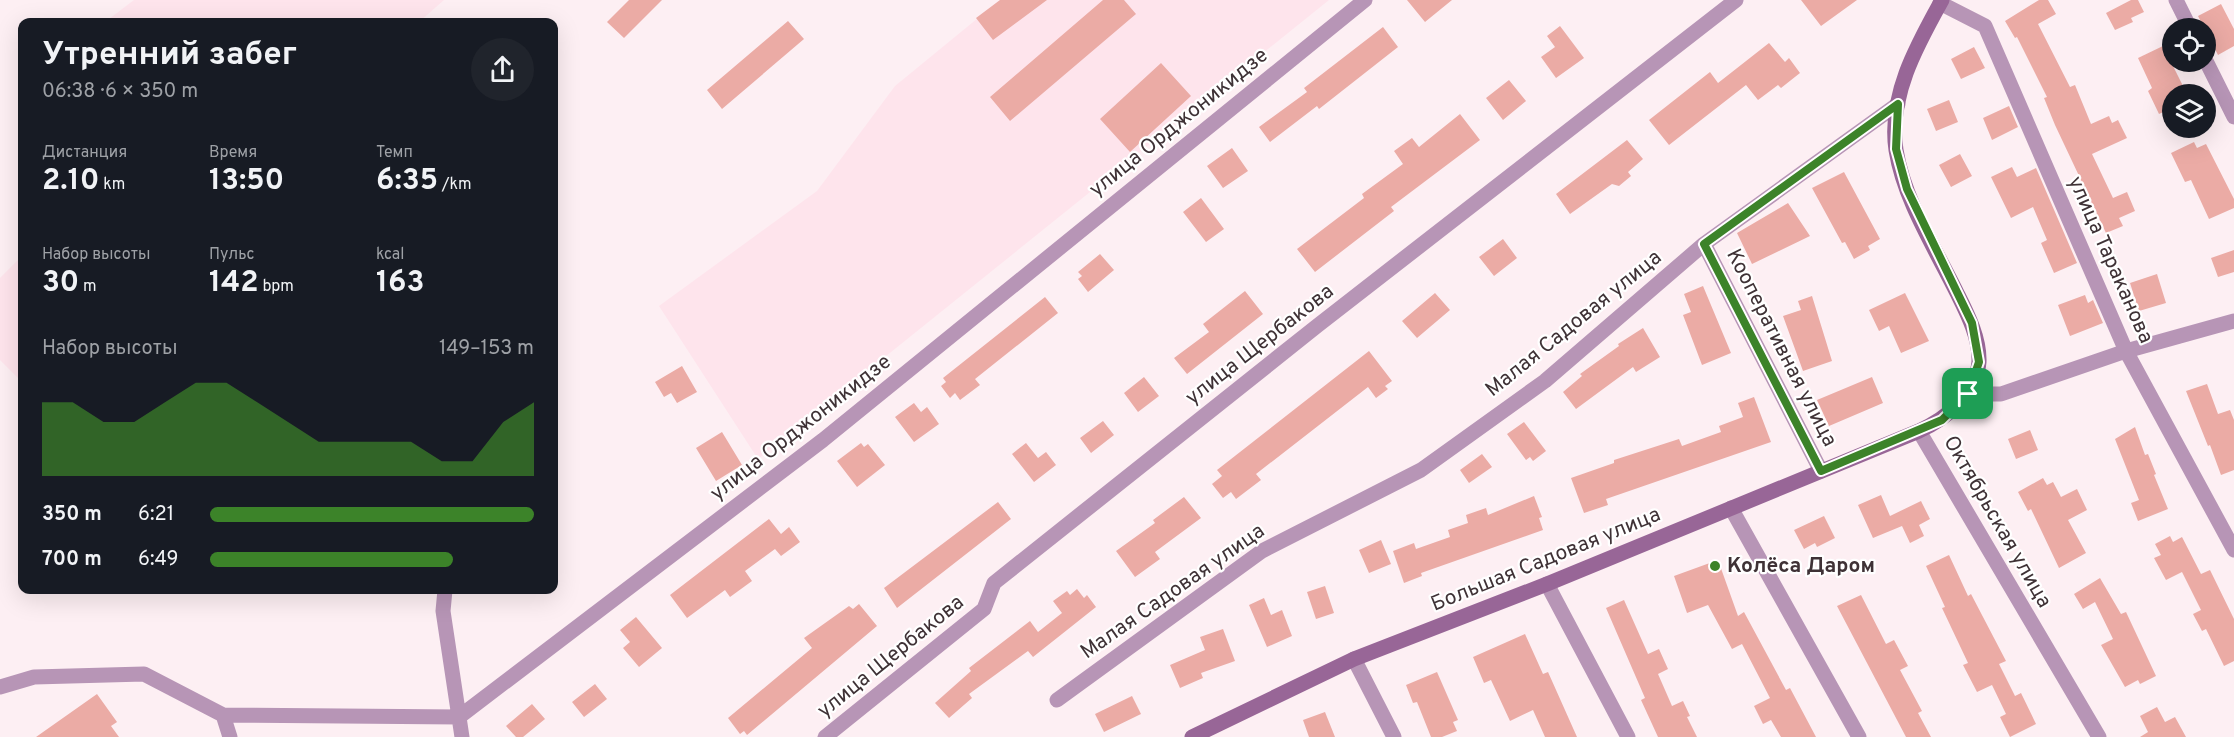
<!DOCTYPE html>
<html lang="ru">
<meta charset="utf-8">
<style>
body{margin:0;font-family:Overpass,sans-serif;background:#20242c;color:#f1f3f6;height:100vh;display:flex;flex-direction:column;font-size:22px;white-space:nowrap}
*{box-sizing:border-box;margin:0}
p{font-size:20px;color:#9ea1a6}
.icon{flex:none;width:33px;height:33px;fill:none;stroke:currentColor;stroke-width:2;stroke-linecap:round;stroke-linejoin:round}
.map{position:relative;flex:1;overflow:hidden}
.details{position:absolute;left:18px;top:18px;width:540px;height:576px;display:flex;flex-direction:column;background:#171b24;border-radius:12px;box-shadow:0 6px 24px #0002}
.details>*{flex:none}
.controls{position:absolute;left:2162px;top:18px;display:grid;gap:12px}
.controls a{display:grid;place-items:center;width:54px;height:54px;border-radius:50%;background:#171b24;box-shadow:0 6px 24px #0002;font-size:30px}
.pin{position:absolute;display:grid;place-items:center;width:51px;height:51px;color:#fff;margin:-26px;border-radius:12px;box-shadow:0 3px 9px #0006}
.round{display:grid;place-items:center;flex:none;width:63px;height:63px;border-radius:32px;background:#20242c}
.overview{display:flex;align-items:center;justify-content:space-between;height:102px;padding:0 24px}
h1{font-size:33px;font-weight:700;line-height:45px}
.figures{display:grid;grid-template-columns:repeat(3,1fr);gap:9px;height:102px;padding:6px 24px}
.figures div{display:grid;align-content:center}
.figures b{font-size:30px;font-weight:700}
.figures small{font-size:16px;font-weight:400}
.figures p{font-size:16px}
.chart{height:168px;padding:12px 24px}
.chart p{display:flex;justify-content:space-between}
.chart svg{width:100%;height:108px;margin-top:6px;fill:#3c8329;opacity:.7}
ul{padding:0 24px;list-style:none;font-size:20px}
li{display:grid;grid-template-columns:96px 72px 1fr;align-items:center;height:45px}
li i{height:15px;border-radius:8px;background:#3c8329}
.map>svg:first-child{display:block}
</style>
<div class="map">
<svg width="2234" height="737" viewBox="0 0 2234 737">
<rect width="100%" height="100%" fill="#fdeff3"/>
<!-- built -->
<path fill="#fee4ec" d="M134,0H444L419,22H105Z
M1000,0H1329L758,459L659,306L817,191L895,86Z
M22,256V382L0,360V278Z"/>
<!-- building -->
<path fill="#ebaba5" d="M629,0H662L624,38L607,22Z
M1000,0H1047L993,40L976,18Z
M1103,0H1124L1136,14L1010,121L990,97Z
M1407,0H1452L1425,22Z
M1801,0H1857L1821,26Z
M2039,0H2048L2056,14L2038,24L2070,87L2075,85L2091,124L2109,116L2112,123L2118,120L2127,138L2092,154L2113,198L2127,192L2135,211L2119,218L2123,226L2106,233L2055,125L2044,98L2047,97L2017,37L2015,38L2005,21Z
M2131,0H2138L2144,12L2131,18L2133,22L2115,30L2106,13Z
M2221,4L2234,29V46L2218,55L2198,16Z
M788,21L804,39L722,109L707,90Z
M1560,26L1584,58L1556,78L1541,57L1555,47L1547,36Z
M1383,27L1398,47L1319,109L1317,106L1270,142L1259,127L1307,92L1304,88Z
M1769,43L1785,62L1789,58L1800,73L1781,88L1778,85L1758,100L1746,85L1669,145L1649,120L1710,72L1718,83Z
M2163,46L2187,94H2172V108L2159,114L2148,91L2152,88L2138,58Z
M1974,47L1985,68L1961,79L1951,59Z
M1161,63L1191,96L1130,152L1100,119Z
M1509,80L1526,101L1503,120L1486,98Z
M1949,100L1958,122L1936,131L1927,109Z
M2009,106L2018,127L1992,140L1983,118Z
M1460,114L1480,140L1391,207L1394,211L1315,272L1297,249L1364,198L1362,194L1403,164L1394,151L1412,138L1419,147Z
M1627,140L1643,159L1628,172L1631,176L1619,186L1612,184L1570,214L1556,194Z
M2194,142L2197,148L2206,144L2234,199V208L2209,219L2191,180L2185,182L2171,153Z
M1232,148L1248,171L1223,188L1207,166Z
M1960,154L1972,176L1951,187L1939,165Z
M2012,167L2017,177L2036,168L2077,263L2054,273L2041,243L2047,240L2033,207L2011,218L1991,177Z
M1844,172L1880,239L1868,246L1870,250L1854,259L1845,242L1842,243L1812,188Z
M1201,198L1224,229L1206,242L1183,212Z
M1788,203L1810,236L1752,264L1737,233Z
M1503,239L1517,258L1494,276L1479,257Z
M2234,250V272L2218,277L2211,258Z
M1100,254L1114,270L1088,292L1078,279L1082,276L1078,272Z
M2157,274L2166,303L2139,311L2130,283Z
M1703,286L1731,353L1702,365L1683,315L1691,312L1684,294Z
M1245,291L1263,314L1187,374L1174,358L1209,332L1203,324Z
M1435,293L1450,310L1417,338L1402,321Z
M1905,293L1929,341L1901,353L1889,326L1879,331L1869,310Z
M2085,295L2088,303L2093,300L2103,323L2070,336L2058,305Z
M1812,296L1832,361L1803,371L1783,316L1801,310L1798,301Z
M1045,297L1058,313L975,379L980,385L960,400L955,393L950,398L941,386L946,382L943,378Z
M1643,328L1660,357L1636,372L1633,367L1576,409L1563,392L1582,376L1580,374L1619,346L1618,344Z
M1369,351L1392,381L1385,386L1388,389L1376,398L1368,387L1256,474L1261,480L1236,499L1231,492L1223,498L1212,484L1222,476L1217,470Z
M682,366L697,392L677,403L671,393L664,397L655,382Z
M1144,377L1159,396L1138,412L1124,393Z
M1872,377L1883,403L1829,426L1817,400Z
M2207,384L2218,414L2230,410L2234,420V470L2221,475L2210,445L2208,446L2186,391Z
M1754,397L1771,442L1606,499L1608,505L1584,513L1571,478L1614,463V460L1679,439L1682,446L1721,432L1719,426L1743,417L1738,403Z
M914,403L921,412L927,407L939,424L914,442L895,417Z
M1103,421L1114,435L1091,453L1080,438Z
M1524,422L1546,451L1533,461L1530,457L1526,460L1507,434Z
M2135,427L2145,455L2148,454L2156,474L2154,475L2168,509L2138,521L2131,503L2139,500L2115,439Z
M2030,430L2038,450L2016,459L2008,439Z
M722,432L742,465L716,481L696,448Z
M861,443L864,447L868,444L885,465L857,487L837,461Z
M1026,443L1038,458L1046,452L1056,465L1034,482L1012,454Z
M1482,454L1492,467L1469,483L1460,470Z
M2043,478L2047,485L2053,482L2061,497L2077,489L2087,510L2068,520L2086,553L2059,568L2031,509L2028,511L2018,492Z
M1881,495L1890,516L1921,501L1930,519L1919,525L1924,536L1910,543L1902,526L1873,538L1858,505Z
M1534,496L1542,517L1539,518L1543,530L1421,573L1422,576L1404,583L1393,551L1414,543L1416,549L1450,537L1448,530L1468,523L1466,515L1486,508L1488,515Z
M1184,497L1201,518L1155,552L1160,559L1135,577L1116,551L1155,523L1153,520Z
M998,502L1011,519L897,608L884,588Z
M1824,516L1835,538L1817,547L1815,543L1804,549L1794,530Z
M769,519L781,534L789,527L800,542L781,556L775,549L745,571L752,581L730,597L725,590L687,618L670,595Z
M2170,536L2173,542L2182,537L2201,574L2210,570L2234,619V661L2224,666L2206,629L2202,631L2193,614L2201,610L2182,572L2166,580L2154,558L2161,555L2155,544Z
M1381,540L1391,564L1369,573L1359,550Z
M1949,555L1968,596L1971,594L2006,661L1999,664L2015,696L2021,693L2036,724L2010,737L2000,717L2006,714L1992,685L1977,692L1963,665L1968,663L1942,608L1945,607L1926,566Z
M1718,560L1738,616L1744,612L1786,690L1790,688L1816,737H1781L1771,720L1763,724L1754,706L1770,698L1742,644L1732,649L1708,605L1687,613L1674,576Z
M2100,578L2121,614L2126,612L2156,676L2140,684L2138,680L2125,687L2101,645L2113,639L2095,602L2083,609L2074,594Z
M1325,586L1334,613L1316,619L1307,592Z
M1077,589L1084,598L1087,595L1096,607L1033,657L1028,651L969,694L972,698L949,718L935,703L971,671L969,668L1030,621L1038,632L1062,613L1053,601L1067,591L1070,595Z
M1861,595L1886,644L1894,640L1908,666L1900,670L1922,711L1918,713L1931,737H1906L1837,606Z
M1264,598L1271,615L1282,610L1292,636L1267,647L1249,605Z
M1624,600L1648,654L1659,649L1668,669L1658,674L1672,706L1683,701L1690,716L1687,717L1697,737H1658L1641,700L1645,698L1606,608Z
M859,604L877,626L747,735L744,731L740,734L728,718L812,648L804,638L849,606L853,609Z
M636,617L662,648L639,667L623,648L630,642L620,630Z
M1223,629L1235,661L1201,673L1203,678L1180,688L1170,665L1205,650L1200,637Z
M1525,634L1543,674L1548,672L1577,737H1545L1533,710L1510,721L1491,680L1484,683L1473,657Z
M1437,672L1458,720L1453,722L1457,731L1442,737H1431L1417,702L1413,703L1406,685Z
M595,684L607,699L584,717L572,702Z
M97,694L117,722L111,726L119,737H36Z
M1132,696L1141,714L1104,732L1095,714Z
M532,704L545,719L523,737H516L506,726Z
M2157,707L2165,722L2175,717L2186,737H2140L2148,732L2140,716Z
M1325,712L1335,737H1309L1303,720Z"/>
<g fill="none" stroke-linecap="round" stroke-linejoin="round">
<!-- minor -->
<path stroke="#b795b6" stroke-width="15" d="M2176,0L2190,28
M1940,3L1985,26L2126,351L2234,550
M2205,59L2234,117
M1704,244L1821,471
M1968,394H2001L2126,351L2234,321
M1731,508L1859,737
M1547,584L1628,737
M445,590L443,611L462,737
M1354,659L1394,737
M0,687L34,677L144,674L223,715
M1057,700L1262,551L1421,470L1545,381L1704,244L1898,104
M230,737L223,715L459,717L823,440L1365,0
M825,737L984,609L994,583L1317,326L1736,0"/>
<!-- tertiary -->
<path stroke="#b795b6" stroke-width="15" d="M1919,431L2099,737"/>
<!-- secondary -->
<path stroke="#986697" stroke-width="15" d="M1192,737L1354,659L1547,584L1919,431C1947,418 1976,395 1979,362C1980,338 1967,313 1957,293C1935,248 1904,200 1896,150C1888,96 1917,45 1942,0"/>
</g>
<g fill="none" stroke-linecap="round" stroke-linejoin="round">
<!-- route casing -->
<g stroke="#fff" stroke-width="12">
<path id="route" d="M1898,104L1896,149L1907,189L1972,323L1979,362L1968,394L1942,420L1821,471L1704,244Z"/>
</g>
<!-- route -->
<use href="#route" stroke="#3c8329" stroke-width="8"/>
</g>
<!-- markers -->
<circle fill="#3c8329" stroke="#fff" stroke-width="2" cx="1715" cy="566" r="6"/>
<g text-anchor="middle" dominant-baseline="central" stroke-width="4.5" stroke-linejoin="round" paint-order="stroke">
<!-- street labels -->
<g font-size="21" fill="#3f3236" stroke="#fff">
<text transform="translate(1179 123) rotate(-39)">улица Орджоникидзе</text>
<text transform="translate(2110 260) rotate(66)">улица Тараканова</text>
<text transform="translate(1574 324) rotate(-39)">Малая Садовая улица</text>
<text transform="translate(1260 345) rotate(-38)">улица Щербакова</text>
<text transform="translate(1781 348) rotate(63)">Кооперативная улица</text>
<text transform="translate(801 428) rotate(-38)">улица Орджоникидзе</text>
<text transform="translate(1997 522) rotate(60)">Октябрьская улица</text>
<text transform="translate(1546 560) rotate(-22)">Большая Садовая улица</text>
<text transform="translate(1173 592) rotate(-35)">Малая Садовая улица</text>
<text transform="translate(891 657) rotate(-39)">улица Щербакова</text>
</g>
<!-- poi labels -->
<g font-size="21" font-weight="bold" fill="#3f3236" stroke="#fff" text-anchor="start">
<text x="1727" y="566">Колёса Даром</text>
</g>
</g>
</svg>
<div class="controls">
<a><svg class="icon" aria-label="locate" viewBox="0 0 24 24"><circle cx="12" cy="12" r="6"/><path d="M12 2v4M12 18v4M2 12h4M18 12h4"/></svg></a>
<a><svg class="icon" aria-label="layers" viewBox="0 0 24 24"><path d="M12 4l9 5-9 5-9-5zM3 14l9 5 9-5"/></svg></a>
</div>
<div class="pin" style="left:1968px;top:394px;background:#1e9e55"><svg class="icon" aria-label="arrive" viewBox="0 0 24 24"><path d="M6 21V4h12l-3 4 3 4H6"/></svg></div>
<section class="details">
<div class="overview"><div><h1>Утренний забег</h1><p>06:38 · 6 × 350 m</p></div><a class="round"><svg class="icon" aria-label="share" viewBox="0 0 24 24"><path d="M12 15V3M7 8l5-5 5 5M5 13v7h14v-7"/></svg></a></div>
<div class="figures">
<div><p>Дистанция</p><b>2.10<small> km</small></b></div>
<div><p>Время</p><b>13:50</b></div>
<div><p>Темп</p><b>6:35<small> /km</small></b></div>
</div>
<div class="figures">
<div><p>Набор высоты</p><b>30<small> m</small></b></div>
<div><p>Пульс</p><b>142<small> bpm</small></b></div>
<div><p>kcal</p><b>163</b></div>
</div>
<div class="chart"><p><span>Набор высоты</span>149–153 m</p>
<svg viewBox="0 0 160 44" preserveAspectRatio="none"><path d="M0 44V14L10 14L20 22L30 22L40 14L50 6L60 6L70 14L80 22L90 30L100 30L110 30L120 30L130 38L140 38L150 22L160 14V44z"/></svg>
</div>
<ul>
<li><b>350 m</b>6:21<i style="width:100%"></i></li>
<li><b>700 m</b>6:49<i style="width:75%"></i></li>
</ul>
</section>
</div>
